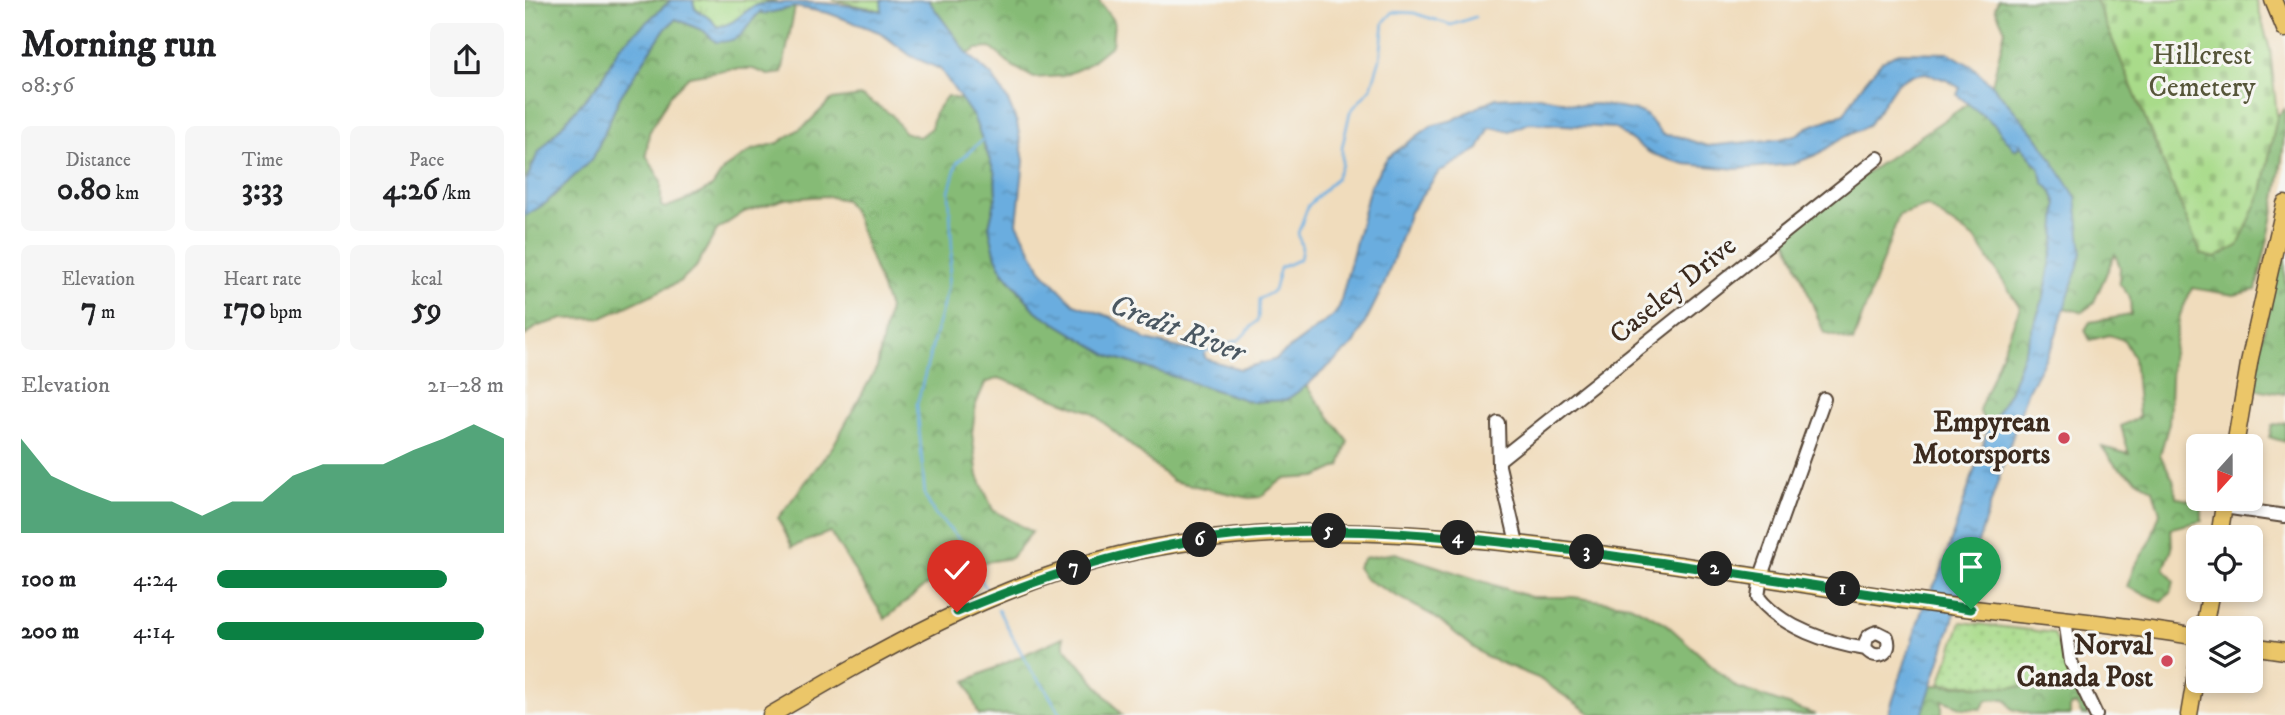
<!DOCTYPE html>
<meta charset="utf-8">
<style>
body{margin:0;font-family:"IM FELL DW Pica",serif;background:#f6f6f6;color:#202124;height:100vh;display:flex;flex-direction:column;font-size:26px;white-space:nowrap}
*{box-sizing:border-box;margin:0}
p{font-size:23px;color:#757577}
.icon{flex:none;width:38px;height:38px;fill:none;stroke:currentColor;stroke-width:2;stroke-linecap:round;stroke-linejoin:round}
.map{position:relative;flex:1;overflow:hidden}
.details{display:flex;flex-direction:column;background:#fff;width:525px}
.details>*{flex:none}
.needle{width:46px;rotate:201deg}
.buttons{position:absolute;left:1661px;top:434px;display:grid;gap:14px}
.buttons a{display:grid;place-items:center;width:77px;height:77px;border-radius:10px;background:#fff;box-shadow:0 4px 10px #0003;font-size:35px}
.pin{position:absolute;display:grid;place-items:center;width:60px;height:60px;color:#fff;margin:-72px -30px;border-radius:50% 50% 50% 0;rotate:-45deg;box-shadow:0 0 7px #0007}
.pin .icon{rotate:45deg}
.km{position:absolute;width:35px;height:35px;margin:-18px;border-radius:50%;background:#222;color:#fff;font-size:19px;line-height:35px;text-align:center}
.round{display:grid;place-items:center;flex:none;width:74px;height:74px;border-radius:10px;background:#f6f6f6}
.head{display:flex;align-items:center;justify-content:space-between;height:119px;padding:0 21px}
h1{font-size:38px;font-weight:800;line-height:52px}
.metrics{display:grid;grid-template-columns:repeat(3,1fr);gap:10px;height:119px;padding:7px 21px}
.metrics div{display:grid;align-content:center;border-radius:10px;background:#f6f6f6;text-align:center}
.metrics b{font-size:30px;font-weight:800}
.metrics small{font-size:19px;font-weight:400}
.metrics p{font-size:19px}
.chart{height:196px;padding:14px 21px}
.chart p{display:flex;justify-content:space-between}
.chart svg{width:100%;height:126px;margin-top:7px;fill:#0b8043;opacity:.7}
ul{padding:0 21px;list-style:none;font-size:23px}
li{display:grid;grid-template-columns:112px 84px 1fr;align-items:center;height:52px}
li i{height:18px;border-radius:9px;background:#0b8043}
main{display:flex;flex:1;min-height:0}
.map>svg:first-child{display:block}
</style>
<main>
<section class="details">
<div class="head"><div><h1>Morning run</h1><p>08:56</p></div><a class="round"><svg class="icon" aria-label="share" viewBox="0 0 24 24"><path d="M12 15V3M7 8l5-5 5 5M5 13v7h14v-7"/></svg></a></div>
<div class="metrics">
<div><p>Distance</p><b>0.80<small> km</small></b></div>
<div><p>Time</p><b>3:33</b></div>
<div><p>Pace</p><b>4:26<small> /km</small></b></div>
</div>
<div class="metrics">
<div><p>Elevation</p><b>7<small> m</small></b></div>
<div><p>Heart rate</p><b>170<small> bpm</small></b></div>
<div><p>kcal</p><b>59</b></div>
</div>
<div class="chart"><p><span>Elevation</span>21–28 m</p>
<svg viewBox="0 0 160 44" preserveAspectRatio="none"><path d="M0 44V11L10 24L20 29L30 33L40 33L50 33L60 38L70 33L80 33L90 24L100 20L110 20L120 20L130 15L140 11L150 6L160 11V44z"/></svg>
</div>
<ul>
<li><b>100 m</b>4:24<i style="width:80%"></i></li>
<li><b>200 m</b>4:14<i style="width:93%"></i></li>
</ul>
</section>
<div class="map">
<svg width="1760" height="715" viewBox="0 0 1760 715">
<defs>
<pattern id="grass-tufts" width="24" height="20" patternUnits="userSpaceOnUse" patternTransform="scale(1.75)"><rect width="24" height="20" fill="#a9db8a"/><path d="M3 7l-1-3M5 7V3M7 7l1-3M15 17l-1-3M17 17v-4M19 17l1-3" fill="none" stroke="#92bc77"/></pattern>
<pattern id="forest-crowns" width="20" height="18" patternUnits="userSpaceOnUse" patternTransform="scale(1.75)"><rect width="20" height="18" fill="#86bb76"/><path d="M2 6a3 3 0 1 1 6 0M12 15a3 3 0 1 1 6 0" fill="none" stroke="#6f9860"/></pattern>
<pattern id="cemetery-stones" width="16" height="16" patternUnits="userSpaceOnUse" patternTransform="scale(1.75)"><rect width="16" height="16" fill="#a9db8a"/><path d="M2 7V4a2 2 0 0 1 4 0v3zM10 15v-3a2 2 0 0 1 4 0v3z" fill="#92bc77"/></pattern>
<pattern id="park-dots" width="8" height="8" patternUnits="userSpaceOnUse" patternTransform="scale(1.75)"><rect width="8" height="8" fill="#a9db8a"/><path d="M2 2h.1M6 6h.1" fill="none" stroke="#92bc77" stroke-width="1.8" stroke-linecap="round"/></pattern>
<pattern id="water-ripples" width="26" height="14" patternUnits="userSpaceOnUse" patternTransform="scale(1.75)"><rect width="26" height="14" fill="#6aaddf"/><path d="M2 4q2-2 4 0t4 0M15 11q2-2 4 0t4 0" fill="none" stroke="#588db4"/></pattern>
</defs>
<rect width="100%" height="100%" fill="#f6f6f2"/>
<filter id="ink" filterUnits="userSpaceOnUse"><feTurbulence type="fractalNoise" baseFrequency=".0143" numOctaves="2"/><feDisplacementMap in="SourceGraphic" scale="14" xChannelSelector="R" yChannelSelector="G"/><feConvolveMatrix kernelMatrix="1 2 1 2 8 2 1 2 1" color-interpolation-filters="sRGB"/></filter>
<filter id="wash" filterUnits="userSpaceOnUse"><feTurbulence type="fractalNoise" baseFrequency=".00686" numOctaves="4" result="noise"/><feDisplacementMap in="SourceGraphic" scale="28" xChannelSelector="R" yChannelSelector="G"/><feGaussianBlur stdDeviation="1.57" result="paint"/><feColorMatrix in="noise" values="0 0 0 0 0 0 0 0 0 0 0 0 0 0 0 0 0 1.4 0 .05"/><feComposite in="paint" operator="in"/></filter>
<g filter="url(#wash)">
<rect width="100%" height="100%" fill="#f0dcbc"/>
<!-- grass -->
<path fill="url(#grass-tufts)" stroke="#728254" stroke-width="2" d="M168,0H252L231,5L205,25L192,27L186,19L170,9Z
M308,0H356L358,11Z"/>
<!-- forest -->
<path fill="url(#forest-crowns)" stroke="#60724a" stroke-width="2" d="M0,0H146L94,47L76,81L13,153L0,183Z
M403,0H573L589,22L587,45L561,66L538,76L509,78L489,67L466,48L452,49L443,54Z
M1473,0H1571L1676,254L1690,258L1737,192L1752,116L1760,109C1760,171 1745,231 1731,290L1709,295L1667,288L1655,315L1647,358L1644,423L1635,455L1648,479L1651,497L1677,504V521L1646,528L1647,549L1639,569L1649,581L1646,593L1636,601L1602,587L1609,567L1624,544L1635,513L1628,490L1591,466L1577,447L1604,454L1596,426L1614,417L1609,358L1599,340L1584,335L1565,340L1560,330L1565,322L1606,315L1605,297L1594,283L1595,267L1590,254L1568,304L1557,312L1538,308L1557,253L1514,139L1467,85L1480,30L1470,8Z
M270,7L257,73L243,75L228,69H205L164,76L145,95L124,133L121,155L136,181V206L140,208L166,198L187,187L199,169L227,150L253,143L282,124L306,100L337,96L367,115L379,132L394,137L406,128L410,112L422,96L437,100L449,118L470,174L471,196L464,227L471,257L478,272L511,311L585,356L727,402L761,400L781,386L823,441L815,466L791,477L758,479L735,497L724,498L648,481L566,412L474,378L460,383L451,404L447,433L453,476L468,510L507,532L486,558L447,564L400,586L360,619L305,532L267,547L253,518L308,446L352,367L364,308L329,213L320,200L301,196L260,199L219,212L192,230L171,267L154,282L77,318L38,319L13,326L0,336V216L21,203L68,158L95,97L139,30L151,19L179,31L191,42L222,27L235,12L239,14Z
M1444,103L1470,125L1489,148L1494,144L1514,167L1519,183L1526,190L1532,204L1530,240L1519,296L1508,328L1485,391L1463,429L1454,410L1495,307L1451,240L1402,206L1374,215L1328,342L1299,333L1258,230Z
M1760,235V394L1730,389V371Z
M1760,422V442L1744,437L1747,426Z
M870,553L1006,597H1048L1105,605L1139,622L1211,687L1291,715H1068L1013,678L961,657L907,615L840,579L832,567L839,558Z
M538,637L539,646L597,715H454L441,681Z
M1548,683L1564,715H1557L1551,704L1545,707V715H1508L1487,709L1480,699L1462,700L1456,709L1439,708L1417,700V715H1397L1406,685L1487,687Z"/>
<!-- cemetery -->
<path fill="url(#cemetery-stones)" stroke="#728254" stroke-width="2" d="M1571,0H1731L1745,50L1752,116L1737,192L1713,246L1690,258L1676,254Z"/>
<!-- park -->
<path fill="url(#park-dots)" stroke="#728254" stroke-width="2" d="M1436,622L1529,633L1548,683L1487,687L1415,684Z"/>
<!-- water -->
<path fill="url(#water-ripples)" stroke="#526c7e" stroke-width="2" d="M146,0H168L170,9L186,19L192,27C213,24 217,10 234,4C270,0 321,3 357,11L356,0H403L443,54L468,77L483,101L492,123L499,161L492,223L517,271L549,304L586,317L622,340L663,350L677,349L681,359L715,369L749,360L808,316L814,308L845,186L862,158L906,126L928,120L971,98L1014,96L1055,105L1072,104L1112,111L1121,115L1138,135L1152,136L1182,146L1255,139L1271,135L1283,127L1319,114L1335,88L1357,61L1374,52L1424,53L1448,67L1467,85L1514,139L1551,197L1557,253L1528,344L1502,392L1397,715H1363L1399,604L1415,574L1463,429L1485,391L1519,297L1530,240L1532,204L1526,190L1519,183L1514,167L1495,145L1494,148L1489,149L1470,125L1432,95L1435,88L1421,80L1401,73L1387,75L1372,83L1343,126L1319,137L1293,154L1268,164L1212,169L1160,164L1142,159L1125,153L1089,128L1004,123L985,131L965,127L954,149L914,172L885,212L859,285L830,343L781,386L761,400L727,402L585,356L511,311L478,271L471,257L464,227L471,196L470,174L449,118L415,69L386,56L354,32L303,13L270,7L239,14L235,12C217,29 221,42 191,42L179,31L151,19L139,30L95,97L68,158L21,203L0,216V183L13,153L76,81L94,47Z"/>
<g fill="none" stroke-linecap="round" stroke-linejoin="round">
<!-- stream -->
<path stroke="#6aaddf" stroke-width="2.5" d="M457,140L432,163L424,191L427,249L422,290L392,404L400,496L409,513L437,542L460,587
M678,352L714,340L733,320L734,299L749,291L755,268L775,259L777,248L773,233L783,206L811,178L817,165V148L825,112L846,88L855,59L859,22L868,12L889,13L926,25L950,17
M473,610L507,672L518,685L536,715"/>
</g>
</g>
<g filter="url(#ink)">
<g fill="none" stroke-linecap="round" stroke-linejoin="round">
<!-- minor casing -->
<g stroke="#564536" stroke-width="16">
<path id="minor" d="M1299,399L1236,576L1233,597C1257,628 1304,643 1341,649C1352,662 1368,653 1362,637L1352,632C1343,634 1339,640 1341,649
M973,423L974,466L992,543
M974,460L1353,158
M1699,507L1760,516
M1540,619L1546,662L1571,715"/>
</g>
<!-- major casing -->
<g stroke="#564536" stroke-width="19">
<path id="major" d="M1748,0L1760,29
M1710,446L1725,358L1760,204
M1694,537L1700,499
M1679,628L1686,590
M1726,646L1760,651
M246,715C357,650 468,585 594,555C745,520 898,531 1050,551C1158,564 1265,582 1372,599C1472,614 1573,620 1673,637
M1664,715L1673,662"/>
</g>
<!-- minor -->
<use href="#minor" stroke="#fff" stroke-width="12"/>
<!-- major -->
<use href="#major" stroke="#ebc669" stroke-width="16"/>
</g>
</g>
<g fill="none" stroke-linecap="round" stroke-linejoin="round" filter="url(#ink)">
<!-- route casing -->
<g stroke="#fff" stroke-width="14">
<path id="route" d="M432,612C521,575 610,546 706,536C818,524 932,536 1043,550C1178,567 1312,590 1446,609"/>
</g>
<!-- route -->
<use href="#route" stroke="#0b8043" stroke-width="9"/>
</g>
<!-- markers -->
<g fill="#d1495b" stroke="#f6f6f2" stroke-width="2.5">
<circle cx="1539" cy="438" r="7"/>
<circle cx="1642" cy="661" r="7"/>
</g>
<g text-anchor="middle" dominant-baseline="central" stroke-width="6" stroke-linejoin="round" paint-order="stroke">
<!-- park labels -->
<g font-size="28" fill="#565639" stroke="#f6f6f2">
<text x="1677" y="55">Hillcrest<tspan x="1677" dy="32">Cemetery</tspan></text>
</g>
<!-- street labels -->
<g font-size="28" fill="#3b2a1e" stroke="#f6f6f2">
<text transform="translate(1148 290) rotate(-39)">Caseley Drive</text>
</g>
<!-- poi labels -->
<g font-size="28" font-weight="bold" fill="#3b2a1e" stroke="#f6f6f2" text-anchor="end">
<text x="1525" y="422">Empyrean<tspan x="1525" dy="32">Motorsports</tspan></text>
<text x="1628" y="645">Norval<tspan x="1628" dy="32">Canada Post</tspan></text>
</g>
<!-- water labels -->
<g font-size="30" font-style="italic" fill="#4b5862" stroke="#f6f6f2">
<text transform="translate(652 329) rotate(21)">Credit River</text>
</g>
</g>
</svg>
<div class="buttons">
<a><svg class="needle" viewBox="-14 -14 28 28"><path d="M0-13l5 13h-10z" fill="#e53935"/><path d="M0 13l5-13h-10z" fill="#757577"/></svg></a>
<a><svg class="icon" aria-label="locate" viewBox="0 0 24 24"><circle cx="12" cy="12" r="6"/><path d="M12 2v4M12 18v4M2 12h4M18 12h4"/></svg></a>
<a><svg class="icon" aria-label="layers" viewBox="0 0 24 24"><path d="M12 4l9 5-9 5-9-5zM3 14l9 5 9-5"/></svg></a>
</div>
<div class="pin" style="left:1446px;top:609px;background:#1e9e55"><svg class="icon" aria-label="arrive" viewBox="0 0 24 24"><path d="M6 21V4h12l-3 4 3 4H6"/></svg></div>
<div class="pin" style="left:432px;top:612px;background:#d93025"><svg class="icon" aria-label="check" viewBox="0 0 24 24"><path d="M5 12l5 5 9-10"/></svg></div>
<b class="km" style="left:1318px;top:589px">1</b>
<b class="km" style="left:1190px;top:569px">2</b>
<b class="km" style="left:1062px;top:552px">3</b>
<b class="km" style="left:933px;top:538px">4</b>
<b class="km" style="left:804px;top:531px">5</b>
<b class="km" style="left:675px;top:540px">6</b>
<b class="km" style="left:549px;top:568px">7</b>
</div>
</main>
